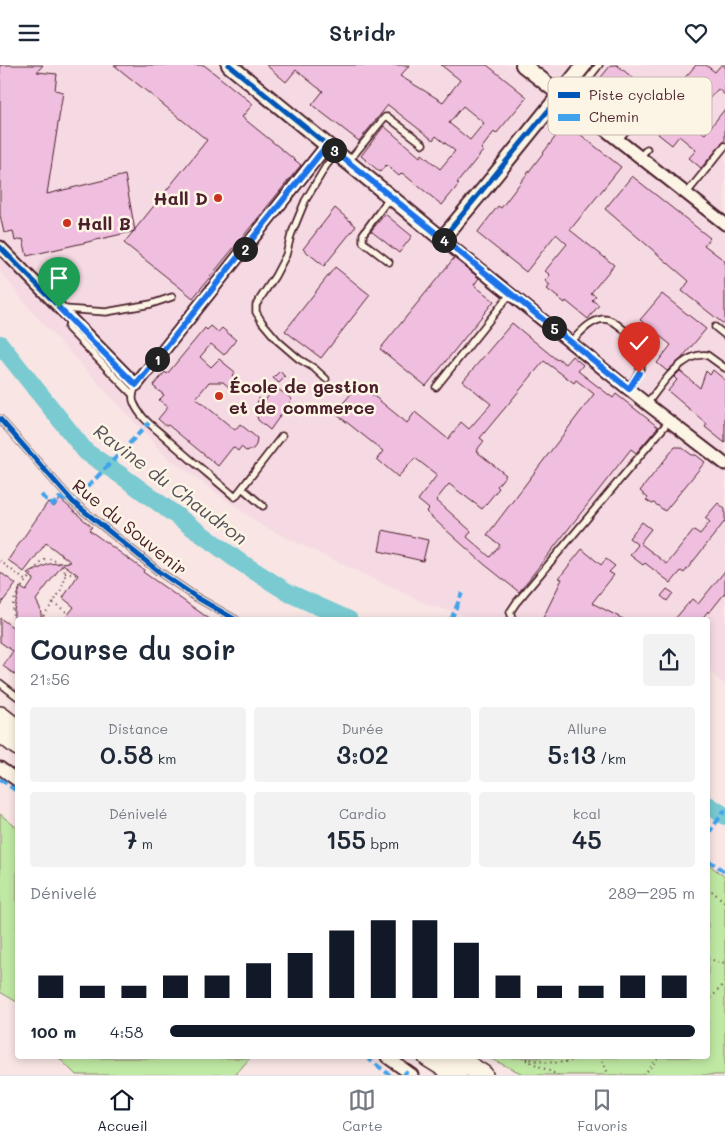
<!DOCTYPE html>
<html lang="fr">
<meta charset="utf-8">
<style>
body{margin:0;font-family:Mali,sans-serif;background:#f2f2f3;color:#1f2937;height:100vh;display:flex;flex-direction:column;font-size:19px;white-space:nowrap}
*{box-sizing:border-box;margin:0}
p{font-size:16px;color:#747a83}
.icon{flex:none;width:28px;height:28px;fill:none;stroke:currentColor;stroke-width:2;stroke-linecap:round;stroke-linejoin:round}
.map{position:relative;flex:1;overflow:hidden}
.details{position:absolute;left:15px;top:552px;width:695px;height:442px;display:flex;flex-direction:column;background:#fff;border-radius:5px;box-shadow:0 2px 8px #0003}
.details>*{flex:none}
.pin{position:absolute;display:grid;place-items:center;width:42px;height:42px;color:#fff;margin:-51px -21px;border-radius:50% 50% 50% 0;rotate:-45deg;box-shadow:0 0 5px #0007}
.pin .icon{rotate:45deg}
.km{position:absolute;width:25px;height:25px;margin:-12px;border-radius:50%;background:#222;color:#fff;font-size:14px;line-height:25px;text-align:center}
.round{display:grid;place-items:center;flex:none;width:52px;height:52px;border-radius:5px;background:#f2f2f3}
.headline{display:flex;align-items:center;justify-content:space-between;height:85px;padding:0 15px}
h1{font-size:28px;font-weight:600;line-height:38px}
.figures{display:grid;grid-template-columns:repeat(3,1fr);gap:8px;height:85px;padding:5px 15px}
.figures div{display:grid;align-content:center;border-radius:5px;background:#f2f2f3;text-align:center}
.figures b{font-size:25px;font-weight:600}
.figures small{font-size:14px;font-weight:400}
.figures p{font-size:14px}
.chart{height:140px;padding:10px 15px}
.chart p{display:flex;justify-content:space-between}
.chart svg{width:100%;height:90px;margin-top:5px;stroke:#111827;stroke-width:6}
ul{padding:0 15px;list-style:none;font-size:16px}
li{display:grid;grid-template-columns:80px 60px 1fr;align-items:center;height:38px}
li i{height:12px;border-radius:6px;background:#111827}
header{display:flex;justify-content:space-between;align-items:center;height:65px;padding:0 15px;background:#fff;font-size:22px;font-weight:600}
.menu{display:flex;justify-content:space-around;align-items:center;height:70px;border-top:1px solid #e0e1e3;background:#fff;font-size:14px;color:#747a83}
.menu a{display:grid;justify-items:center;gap:2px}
.menu .selected{color:#111827}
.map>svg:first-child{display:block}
</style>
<header><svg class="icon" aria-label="menu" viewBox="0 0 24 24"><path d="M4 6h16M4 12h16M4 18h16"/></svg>Stridr<svg class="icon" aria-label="heart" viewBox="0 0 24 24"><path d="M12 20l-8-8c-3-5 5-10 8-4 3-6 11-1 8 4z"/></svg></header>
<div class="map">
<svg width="725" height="1010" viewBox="0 0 725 1010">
<rect width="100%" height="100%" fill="#f8e5e4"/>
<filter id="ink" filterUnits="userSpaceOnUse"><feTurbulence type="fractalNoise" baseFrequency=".02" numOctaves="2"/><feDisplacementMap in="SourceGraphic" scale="10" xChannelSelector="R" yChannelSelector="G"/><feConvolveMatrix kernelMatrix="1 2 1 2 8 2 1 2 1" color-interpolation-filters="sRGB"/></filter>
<g filter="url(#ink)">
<!-- built -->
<path fill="#f6dae3" d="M0,0H725V620L708,605V555H481L429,540L264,462L167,392L33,248L0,206Z"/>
<!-- green -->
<path fill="#bfe8a3" stroke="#848467" d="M0,749L17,763V937L0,927Z
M708,799L725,812V1010H525L489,993L708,992Z
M59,993H250L235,1010H76Z"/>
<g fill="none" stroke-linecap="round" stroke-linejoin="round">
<!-- river -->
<path stroke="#79cad1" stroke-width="18" d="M0,279L86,387L122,411L237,495L289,528L349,555
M708,740L725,751"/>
</g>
<!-- building -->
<path fill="#f0bfe0" stroke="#4a1f2b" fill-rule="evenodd" d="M0,0H43L37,7L57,9L55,25L63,27L47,129L125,110L135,166L27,191L23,174L15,176L13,166L4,168L0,150Z
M114,0H204L253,39L242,52L301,100L193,233L124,178L207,75Z
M266,0H410L400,11L443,37L460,15L441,0H487L527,32L496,69L494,67L481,84L483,86L457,118L459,119L442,140L402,108L399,111L386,100L380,107L361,91L384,61L420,92L422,89L440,104L455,86L436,71L433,75L388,40L359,76L312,40L323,26L317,22L296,5L286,17ZM463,41L484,58L470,75L449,58Z
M611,0H617L660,35L641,59L593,22Z
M696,0H706L715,7L721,0H725V30L718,24L706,37L708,39L692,59L705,69L725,44V75L701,103L689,93L696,85L679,71L672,80L658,69L680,41L668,32Z
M566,58L621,102L570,165L614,200L591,228L596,231L592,235L599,240L588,254L566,236L565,238L547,224L550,220L545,216L550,210L545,206L567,179L556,169L526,207L477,168L498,141L501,143Z
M632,111L710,173L704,180L725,196V260L682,226L689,216L605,144Z
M335,143L356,161L324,201L303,184Z
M385,149L412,171L399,188L371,166Z
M454,193L479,213L474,220L494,236L426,321L380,284Z
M335,202L370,230L321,293L285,266Z
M662,229L706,264L681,294L667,306L657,298L671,280L640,255Z
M512,258L557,295L558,293L565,299L572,291L583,300L578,306L613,333L616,329L658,362L636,388L631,384L519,527L484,499L426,447L429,444L418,435L437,410L415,393L398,412L377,394L383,386L335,348L359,319L407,358L415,347L448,374L461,357L469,364L491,339L463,316ZM544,296L574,318L576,315L594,329L487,470L500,480L490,492L467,472L471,466L436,435L449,419L482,444L499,423L497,421L506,410L476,386L484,376L480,373Z
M211,261L218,267L222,263L236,275L224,290L211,279L200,292L211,302L219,294L235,307L232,311L237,315L230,323L223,317H209L196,333L235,365L240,359L257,373L256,380L253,384L246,386L241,382L238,386L233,382L218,401L168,360L166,361L158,354L168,342L159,335L164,330L153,321L165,307L167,309L205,263L207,265Z
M713,305L725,315V378L705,362L707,359L668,326L677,315L674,312L680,306L700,323L706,306L710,310Z
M280,306L285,312L279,318L273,313Z
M275,322L292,334L270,365L258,355L255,344L259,333L264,337Z
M675,382H681L692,390H696L705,397L665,446L654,438L652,439L646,435L648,433L640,426Z
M60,434L92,462L89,465L144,505L143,507L211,555H64L74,542L63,533L78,510L63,499L36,535L40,543L42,555H14V545L20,522L26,526L34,514L27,509L49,499L71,497L46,478L24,507L8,495L48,437L54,442Z
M718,438L725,444V456L684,508L681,506L671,518L645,498L643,500L630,490L638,480L629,473L642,457L651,464L640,478L667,499L694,465L700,469L710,457L705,453Z
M383,465L428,475L423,496L379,486Z
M582,484L601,500L606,494L615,501L609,507L614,510L592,538L625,555H542L562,514L559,513Z
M725,506V528L709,548L708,546L701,555H674L692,534L698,539Z
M0,507L16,519L0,540Z
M667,524L673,528L667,536L661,531Z
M0,553L18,566V612L3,601L13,586L0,577Z"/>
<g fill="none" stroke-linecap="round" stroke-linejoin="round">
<!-- service casing -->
<g stroke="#4a1f2b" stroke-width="9">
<path id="service" d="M599,0L585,18L589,27L630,61L618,75
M640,92L647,84
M348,97L385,52H388L423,79
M686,129L725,81
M389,197L363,177V169L390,132
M64,244L106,247L151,239L172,232
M70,253L68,263L133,330
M715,262L725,270
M571,277C580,268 589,256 603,254C611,254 617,259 623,264C648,286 647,297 629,323
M326,314L314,303L299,294L278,276L262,257L256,247V240L275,211L286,190L291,170L305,136L326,101L337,87
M136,320C134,326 131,332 134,338C140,353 154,362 165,372C188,393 212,412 235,432L282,371
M436,322L511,228
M647,339C660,321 683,287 707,290L725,303
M0,354L73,437L158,506L196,532L236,555
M242,423L263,441
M513,555L510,547L516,538L670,355
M0,618L18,632"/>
</g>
<!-- minor casing -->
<g stroke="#4a1f2b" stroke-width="15">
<path id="minor" d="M561,30L725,159
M442,174L647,339L725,399
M0,182L136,320L327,80
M0,703L18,716
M387,992L412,1010"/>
</g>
<!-- tertiary casing -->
<g stroke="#4a1f2b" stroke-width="18">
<path id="tertiary" d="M229,0L442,174L488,119L584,0
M523,0L561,30"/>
</g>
<!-- trunk casing -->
<g stroke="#4a1f2b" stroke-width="22">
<path id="trunk" d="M0,651L18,665
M0,667L18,681
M428,992L457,1010
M455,992L483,1010"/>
</g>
<!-- path -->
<path stroke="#4a1f2b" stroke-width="2" stroke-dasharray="1 4" stroke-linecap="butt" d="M0,496L26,516
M65,508L78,510
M53,537L69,549
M18,558C0,541 29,513 40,499L45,495L50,494C84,504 51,540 40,555
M708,823L725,837
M708,894L725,898
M708,937L725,917
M521,992C547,999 560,1000 586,992
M600,992L609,1010
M526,995L558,1010
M644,1010L659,992"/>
<!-- service -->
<use href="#service" stroke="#fcf5e5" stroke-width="5.5"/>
<!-- minor -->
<use href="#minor" stroke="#fcf5e5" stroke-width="11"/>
<!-- tertiary -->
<use href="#tertiary" stroke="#fcf5e5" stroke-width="14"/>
<!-- trunk -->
<use href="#trunk" stroke="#fcf5e5" stroke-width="19"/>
<!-- quiet -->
<path stroke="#40a2eb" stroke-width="4" stroke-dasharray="8 4" stroke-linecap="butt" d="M41,430L53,440L59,433L73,437L149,358
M451,555L462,528
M0,714L18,727
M708,769L725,745
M708,795L725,807
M366,992L390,1010
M404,1010L407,1006"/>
<!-- cycleway casing -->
<g stroke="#fcf5e5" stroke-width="8">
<path id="cycleway" d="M229,0L442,174L561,30
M0,182L136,320L327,80
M0,354L73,437L158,506L196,532L236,555"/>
</g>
<!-- cycleway -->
<use href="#cycleway" stroke="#0057b8" stroke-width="5"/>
</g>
</g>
<g fill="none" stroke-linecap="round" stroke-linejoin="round" filter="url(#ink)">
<!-- route casing -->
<g stroke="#fff" stroke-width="10">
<path id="route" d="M59,243L136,320L327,80L629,324L639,308"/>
</g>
<!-- route -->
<use href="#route" stroke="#1a73e8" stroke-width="6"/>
</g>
<!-- markers -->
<g fill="#c8321e" stroke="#fcf5e5" stroke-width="2">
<circle cx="218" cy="133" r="5"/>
<circle cx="67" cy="158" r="5"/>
<circle cx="219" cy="331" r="5"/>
</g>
<g text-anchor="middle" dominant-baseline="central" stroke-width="5" stroke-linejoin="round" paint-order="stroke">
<!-- poi labels -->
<g font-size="18" font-weight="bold" fill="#4a1f2b" stroke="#fcf5e5" text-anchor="start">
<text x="208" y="133" text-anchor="end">Hall D</text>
<text x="77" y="158">Hall B</text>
<text x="229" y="321">École de gestion<tspan x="229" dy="21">et de commerce</tspan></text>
</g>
<!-- street labels -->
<g font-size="18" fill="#4a1f2b" stroke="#fcf5e5">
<text transform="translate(130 462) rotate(39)">Rue du Souvenir</text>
</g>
<!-- water labels -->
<g font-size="19" font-style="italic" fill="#58525d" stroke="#fcf5e5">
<text transform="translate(171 419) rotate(37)">Ravine du Chaudron</text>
</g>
</g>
<!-- legend -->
<rect x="548" y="12" width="164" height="58" rx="8" fill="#fcf5e5" stroke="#c7b5ad" stroke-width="1"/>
<rect x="558" y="27" width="22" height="6" fill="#0057b8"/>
<rect x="558" y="49" width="22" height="7" fill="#40a2eb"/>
<g font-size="14" fill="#4a1f2b">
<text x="589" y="35">Piste cyclable</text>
<text x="589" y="57">Chemin</text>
</g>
</svg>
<div class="pin" style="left:59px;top:243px;background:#1e9e55"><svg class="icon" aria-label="arrive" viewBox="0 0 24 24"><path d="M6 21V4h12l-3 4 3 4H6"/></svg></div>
<div class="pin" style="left:639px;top:308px;background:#d93025"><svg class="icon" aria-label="check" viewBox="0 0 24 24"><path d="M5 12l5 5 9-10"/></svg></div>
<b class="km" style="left:157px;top:294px">1</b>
<b class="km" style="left:245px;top:184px">2</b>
<b class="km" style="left:334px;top:85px">3</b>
<b class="km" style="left:444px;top:175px">4</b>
<b class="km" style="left:554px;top:263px">5</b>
<section class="details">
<div class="headline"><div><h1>Course du soir</h1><p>21:56</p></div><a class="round"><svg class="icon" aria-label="share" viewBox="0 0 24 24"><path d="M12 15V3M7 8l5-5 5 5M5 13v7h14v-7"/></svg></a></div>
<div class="figures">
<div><p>Distance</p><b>0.58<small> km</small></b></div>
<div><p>Durée</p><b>3:02</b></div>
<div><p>Allure</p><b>5:13<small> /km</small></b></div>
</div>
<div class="figures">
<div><p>Dénivelé</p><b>7<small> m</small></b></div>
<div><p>Cardio</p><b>155<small> bpm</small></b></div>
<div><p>kcal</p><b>45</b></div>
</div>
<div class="chart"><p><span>Dénivelé</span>289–295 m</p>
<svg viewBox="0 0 160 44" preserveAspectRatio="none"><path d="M5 44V33M15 44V38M25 44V38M35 44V33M45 44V33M55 44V27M65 44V22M75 44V11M85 44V6M95 44V6M105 44V17M115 44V33M125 44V38M135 44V38M145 44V33M155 44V33"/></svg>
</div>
<ul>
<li><b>100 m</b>4:58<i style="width:100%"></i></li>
</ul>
</section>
</div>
<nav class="menu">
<a class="selected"><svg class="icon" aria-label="home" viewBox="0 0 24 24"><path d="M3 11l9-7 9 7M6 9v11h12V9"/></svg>Accueil</a>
<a><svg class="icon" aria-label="map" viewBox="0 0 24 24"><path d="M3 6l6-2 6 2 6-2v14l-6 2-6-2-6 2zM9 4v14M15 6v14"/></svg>Carte</a>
<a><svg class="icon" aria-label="saved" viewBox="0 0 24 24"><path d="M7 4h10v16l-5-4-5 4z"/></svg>Favoris</a>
</nav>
